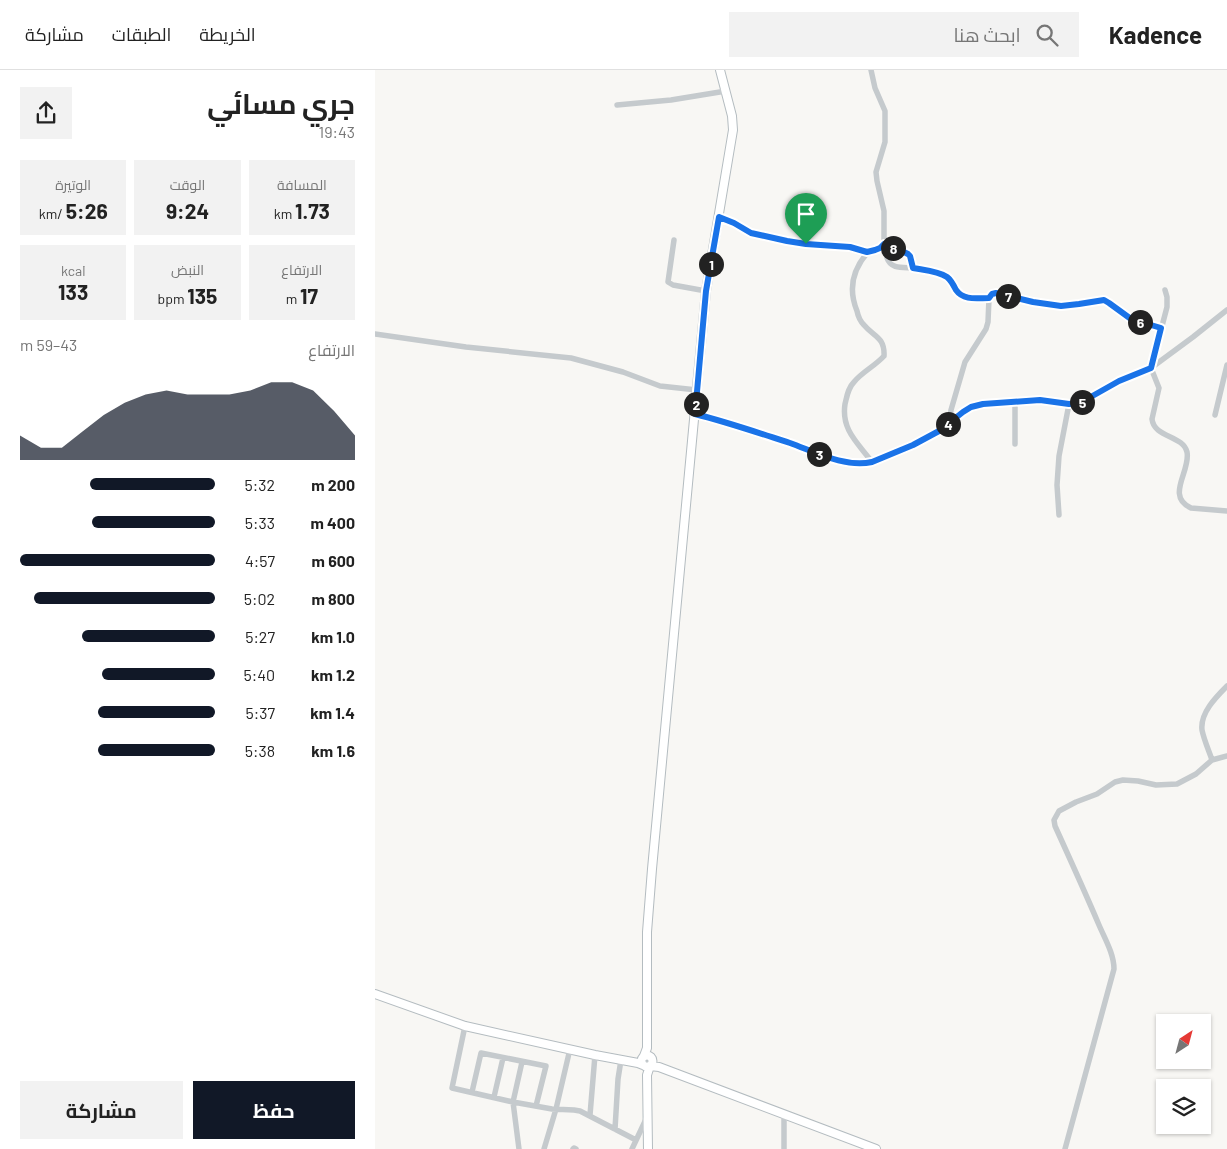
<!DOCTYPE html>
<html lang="ar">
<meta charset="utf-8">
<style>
body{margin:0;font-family:Barlow,Cairo,sans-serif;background:#f2f2f2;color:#222;direction:rtl;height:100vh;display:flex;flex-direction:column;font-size:19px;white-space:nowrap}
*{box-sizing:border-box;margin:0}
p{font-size:16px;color:#767676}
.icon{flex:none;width:28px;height:28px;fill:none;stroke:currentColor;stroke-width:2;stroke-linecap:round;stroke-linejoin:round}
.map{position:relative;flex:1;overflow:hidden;direction:ltr}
.panel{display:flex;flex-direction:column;background:#fff;width:375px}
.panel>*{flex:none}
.needle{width:32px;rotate:36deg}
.tools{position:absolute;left:781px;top:944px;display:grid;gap:10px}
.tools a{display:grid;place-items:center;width:55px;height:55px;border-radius:0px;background:#fff;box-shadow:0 1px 4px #0004;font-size:25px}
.pin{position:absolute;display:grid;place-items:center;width:42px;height:42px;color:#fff;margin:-51px -21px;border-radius:50% 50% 50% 0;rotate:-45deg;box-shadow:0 0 5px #0007}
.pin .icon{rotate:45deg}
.km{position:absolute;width:25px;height:25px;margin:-12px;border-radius:50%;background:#222;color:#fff;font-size:14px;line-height:25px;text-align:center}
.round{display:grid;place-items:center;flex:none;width:52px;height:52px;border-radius:0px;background:#f2f2f2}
.summary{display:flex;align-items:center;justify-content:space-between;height:85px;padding:0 20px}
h1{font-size:28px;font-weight:700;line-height:38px}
.stats{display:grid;grid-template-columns:repeat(3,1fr);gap:8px;height:85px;padding:5px 20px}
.stats div{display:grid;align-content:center;border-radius:0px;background:#f2f2f2;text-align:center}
.stats b{font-size:21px;font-weight:700}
.stats small{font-size:14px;font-weight:400}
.stats p{font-size:14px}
.chart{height:140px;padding:10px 20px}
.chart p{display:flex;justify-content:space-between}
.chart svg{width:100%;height:90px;margin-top:5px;fill:#111827;opacity:.7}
.action{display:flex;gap:10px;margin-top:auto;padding:10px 20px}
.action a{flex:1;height:58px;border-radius:0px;background:#111827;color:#fff;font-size:20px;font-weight:700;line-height:58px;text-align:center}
.action a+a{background:#f2f2f2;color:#222}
ul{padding:0 20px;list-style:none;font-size:16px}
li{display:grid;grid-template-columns:80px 60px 1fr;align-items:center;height:38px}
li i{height:12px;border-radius:6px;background:#111827}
header{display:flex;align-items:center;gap:30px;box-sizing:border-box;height:70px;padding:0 25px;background:#fff;border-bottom:1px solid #e0e0e0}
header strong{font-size:24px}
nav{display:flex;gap:28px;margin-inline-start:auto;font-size:18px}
.search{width:350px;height:45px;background:#f2f2f2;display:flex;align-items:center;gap:12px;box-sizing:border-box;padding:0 18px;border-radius:0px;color:#767676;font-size:19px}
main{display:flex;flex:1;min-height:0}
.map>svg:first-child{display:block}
</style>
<header>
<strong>Kadence</strong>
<div class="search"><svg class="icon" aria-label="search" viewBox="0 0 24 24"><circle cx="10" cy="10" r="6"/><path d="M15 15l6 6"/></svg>ابحث هنا</div>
<nav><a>الخريطة</a><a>الطبقات</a><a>مشاركة</a></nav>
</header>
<main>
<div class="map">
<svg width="852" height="1079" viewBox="0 0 852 1079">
<rect width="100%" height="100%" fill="#f8f7f4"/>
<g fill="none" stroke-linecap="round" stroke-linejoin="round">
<!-- secondary casing -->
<g stroke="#b4bcc0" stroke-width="10">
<path id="secondary" d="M0,924L90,956L220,985L263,993L268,995
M266.5 991a5.5 5.5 0 1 1 11 0a5.5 5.5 0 1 1-11 0Z
M269,986L272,978V862L277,799L331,221L358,60L357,46L345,0
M273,1079L272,1005L275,996L284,997L501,1079"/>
</g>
<!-- street -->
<path stroke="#c5cacd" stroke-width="5.5" d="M496,0L500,18L510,41V72L501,102L502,111L509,141V174L500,181L493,182C477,200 473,219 482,241C483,246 485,251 489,255C499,267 510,267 509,286C500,296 487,302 479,312C473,318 472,326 470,334C466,360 483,373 497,392
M242,35L296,30L351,21
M344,147L359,153L376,163L390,167L431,174L475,177L493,182
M299,170L293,212L298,215L331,221
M509,174L516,178L512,188C516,200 529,197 539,198C547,199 554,202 562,203C580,208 576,220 587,226C594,230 606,228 614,228L613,252L611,259L590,292L576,340L575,353
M516,178C531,182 535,182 538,198
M614,228L617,224L621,223L658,232L686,236L704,234L729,230L734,233L756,249L786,259
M0,264L91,277L196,288L248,302L285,316L322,320
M776,298L818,267L852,240
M776,298L792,237V227L790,220
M640,332V374
M320,344C352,352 384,363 415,373C439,382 471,398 497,392L538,375L564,361L588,342L596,337L608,334L665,330L694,334L705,333L744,311L776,298L784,318L777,349C779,368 808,365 812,382C816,401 790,426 816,438L852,441
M840,345L852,295
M684,445L682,415L684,386L694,334
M837,690C834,681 829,670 827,660C825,643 841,627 852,616
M90,956L77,1018L138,1032L177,1039L199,1040L205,1041L261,1070
M97,1022L106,983L171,996L161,1036
M119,1027L128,988
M215,1045L220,985
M240,1059L243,1009L246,990
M144,1079L138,1032L147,992
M169,1079L181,1039L195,979
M198,1079L199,1078L201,1079
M257,1079L272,1047
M409,1079V1045
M690,1079L739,899C739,884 730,869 724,855C710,822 695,789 680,756L679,750L684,741L701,732L722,724L740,712L748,710L763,711L781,715L802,714L821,704L837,690L852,686"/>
<!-- secondary -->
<use href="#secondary" stroke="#fff" stroke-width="8"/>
</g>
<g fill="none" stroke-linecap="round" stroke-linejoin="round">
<!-- route casing -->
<g stroke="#fff" stroke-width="10">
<path id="route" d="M344,147L359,153L376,163L412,171L431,174L475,177L492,182L500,180L505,178L509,174L516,178L527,181L533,184L535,186L538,198C548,200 563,201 572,207C576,210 579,216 581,220C589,231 602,228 614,228L617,224L621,223L658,232L686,236L704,234L729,230L734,233L756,249L786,258L776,298L744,311L705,333L694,334L665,330L608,334L596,337L588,342L564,361L538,375L497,392C470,398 440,382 415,373C384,363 352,352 320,344L331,221Z"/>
</g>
<!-- route -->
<use href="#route" stroke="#1a73e8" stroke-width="6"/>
</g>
</svg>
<div class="tools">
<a><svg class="needle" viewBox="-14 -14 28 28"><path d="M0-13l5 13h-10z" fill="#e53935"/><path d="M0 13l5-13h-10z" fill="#767676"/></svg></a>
<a><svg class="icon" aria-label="layers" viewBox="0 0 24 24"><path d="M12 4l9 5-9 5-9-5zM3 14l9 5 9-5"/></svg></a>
</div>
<div class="pin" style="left:431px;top:174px;background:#1e9e55"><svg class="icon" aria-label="arrive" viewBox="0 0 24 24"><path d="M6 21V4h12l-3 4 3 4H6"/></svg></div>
<b class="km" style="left:336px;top:194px">1</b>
<b class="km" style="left:321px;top:334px">2</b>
<b class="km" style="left:444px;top:384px">3</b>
<b class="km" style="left:573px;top:354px">4</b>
<b class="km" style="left:707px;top:332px">5</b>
<b class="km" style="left:765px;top:252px">6</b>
<b class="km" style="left:633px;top:226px">7</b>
<b class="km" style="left:518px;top:178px">8</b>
</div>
<section class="panel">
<div class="summary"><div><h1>جري مسائي</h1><p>19:43</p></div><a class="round"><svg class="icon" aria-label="share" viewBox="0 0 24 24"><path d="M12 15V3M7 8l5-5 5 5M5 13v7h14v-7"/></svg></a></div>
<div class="stats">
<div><p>المسافة</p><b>1.73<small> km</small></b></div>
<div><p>الوقت</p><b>9:24</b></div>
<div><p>الوتيرة</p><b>5:26<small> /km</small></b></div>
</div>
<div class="stats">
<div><p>الارتفاع</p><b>17<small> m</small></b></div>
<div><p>النبض</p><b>135<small> bpm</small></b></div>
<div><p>kcal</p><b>133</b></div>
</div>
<div class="chart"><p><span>الارتفاع</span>43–59 m</p>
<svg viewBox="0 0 160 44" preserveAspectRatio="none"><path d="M0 44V32L10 38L20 38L30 30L40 22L50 16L60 12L70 10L80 12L90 12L100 12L110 10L120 6L130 6L140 10L150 20L160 32V44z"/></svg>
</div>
<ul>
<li><b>200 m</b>5:32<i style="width:64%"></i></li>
<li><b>400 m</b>5:33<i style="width:63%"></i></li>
<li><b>600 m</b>4:57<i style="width:100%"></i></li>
<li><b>800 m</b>5:02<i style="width:93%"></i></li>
<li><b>1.0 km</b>5:27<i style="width:68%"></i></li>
<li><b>1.2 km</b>5:40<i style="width:58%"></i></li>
<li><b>1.4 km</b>5:37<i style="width:60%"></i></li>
<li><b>1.6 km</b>5:38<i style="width:60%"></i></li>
</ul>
<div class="action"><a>حفظ</a><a>مشاركة</a></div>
</section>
</main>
